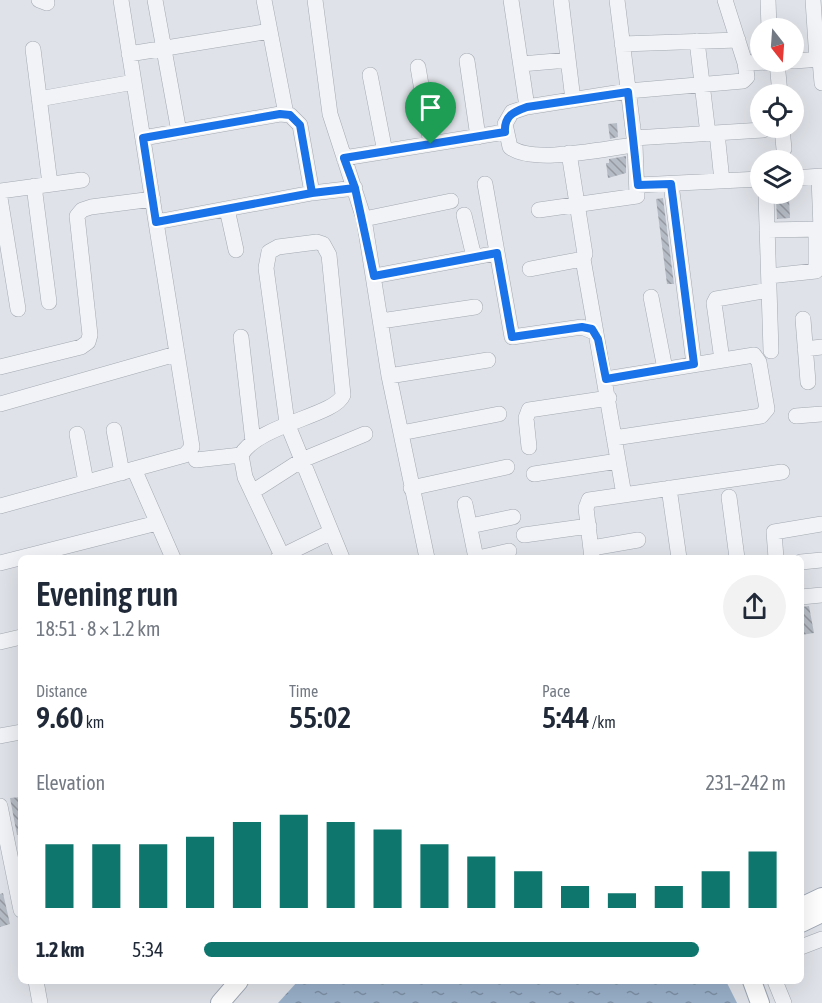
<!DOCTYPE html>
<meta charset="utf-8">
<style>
body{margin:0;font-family:"Asap Condensed",sans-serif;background:#f2f2f3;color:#1f2937;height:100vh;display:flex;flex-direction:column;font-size:22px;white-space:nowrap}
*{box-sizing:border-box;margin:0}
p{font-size:20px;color:#747a83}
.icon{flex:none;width:33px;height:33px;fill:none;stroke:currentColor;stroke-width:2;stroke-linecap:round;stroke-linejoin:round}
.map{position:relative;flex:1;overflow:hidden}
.side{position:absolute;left:18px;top:555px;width:786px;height:429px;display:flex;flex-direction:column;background:#fff;border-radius:9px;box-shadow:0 6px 24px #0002}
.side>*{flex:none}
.needle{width:39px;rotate:163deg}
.tools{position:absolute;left:750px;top:18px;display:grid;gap:12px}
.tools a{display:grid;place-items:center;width:54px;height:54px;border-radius:50%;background:#fff;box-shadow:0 6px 24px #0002;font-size:30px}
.pin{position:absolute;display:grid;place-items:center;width:51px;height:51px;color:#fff;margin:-62px -26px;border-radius:50% 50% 50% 0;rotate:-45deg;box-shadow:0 0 6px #0007}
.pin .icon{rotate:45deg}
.round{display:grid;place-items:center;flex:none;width:63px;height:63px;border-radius:32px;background:#f2f2f3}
.summary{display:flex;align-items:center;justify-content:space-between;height:102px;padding:0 18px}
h1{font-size:33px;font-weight:600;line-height:45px}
.metrics{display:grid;grid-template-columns:repeat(3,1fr);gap:9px;height:102px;padding:6px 18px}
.metrics div{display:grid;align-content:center}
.metrics b{font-size:30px;font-weight:600}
.metrics small{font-size:16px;font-weight:400}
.metrics p{font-size:16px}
.chart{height:168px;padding:12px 18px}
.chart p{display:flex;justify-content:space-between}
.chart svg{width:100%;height:108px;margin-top:6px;stroke:#0f766e;stroke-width:6}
ul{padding:0 18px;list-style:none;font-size:20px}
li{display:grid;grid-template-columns:96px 72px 1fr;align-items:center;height:45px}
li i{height:15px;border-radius:8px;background:#0f766e}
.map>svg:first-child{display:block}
</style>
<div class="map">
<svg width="822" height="1003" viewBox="0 0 822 1003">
<defs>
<pattern id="water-ripples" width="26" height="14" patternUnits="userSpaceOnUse" patternTransform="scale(1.5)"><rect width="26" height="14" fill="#99b0c9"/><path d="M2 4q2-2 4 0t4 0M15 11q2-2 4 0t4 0" fill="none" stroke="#7d90a5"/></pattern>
<pattern id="building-back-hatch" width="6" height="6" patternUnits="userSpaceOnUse" patternTransform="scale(1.5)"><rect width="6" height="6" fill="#b6bcc5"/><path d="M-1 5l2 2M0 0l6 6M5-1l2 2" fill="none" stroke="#9499a1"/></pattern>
</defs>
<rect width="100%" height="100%" fill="#dfe2e8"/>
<!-- water -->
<path fill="url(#water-ripples)" d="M298,981H726L737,1003H278Z"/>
<!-- building -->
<path fill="url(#building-back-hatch)" d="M617,123L618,137L610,139L608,124Z
M626,156V173L608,178L606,163H609V159Z
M663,198L674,284H667L656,199Z
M789,199L790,218L777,219L776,200Z
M809,606L814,633L801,635V607Z
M21,797V835H17L10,798Z
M3,893L10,924L0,927V894Z"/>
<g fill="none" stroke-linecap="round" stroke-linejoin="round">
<!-- minor casing -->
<g stroke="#a4a9b2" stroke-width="16">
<path id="minor" d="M39,0L47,3
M121,0L156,222
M155,0L179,132
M264,0L286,114
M315,0L330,114L364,219L389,376L427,558
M511,0L527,107
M561,0L573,100
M768,0L769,28
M813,0L817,60
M697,41L708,134
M622,44L738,40
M33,49L50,184
M129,54L270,31
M820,60L822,83
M467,61L478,137
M794,61L822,59
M777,62L780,94
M745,63L774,62
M521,64L568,60
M418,67L431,144
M370,75L385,152
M39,99L134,82
M782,128L784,149
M717,133L722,181
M143,138L280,114L290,115L300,125L312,193
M634,138L763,130
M635,145C606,148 532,165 510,147L505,124L512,112L527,107L628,91L743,81L747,77L745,63L725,0
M344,158L505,132
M819,177L821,229
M794,178L822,176
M485,184L512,337L582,327L596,333L624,495
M671,184L694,364
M638,185L760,179
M34,186L49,302
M0,191L82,180
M766,194L771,351
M0,198L18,309
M227,209L236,250
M539,210L637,196L635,145L617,0
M464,215L474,257
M364,219L451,201
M767,230L822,229
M583,259L596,333
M530,269L583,259L585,254L569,153
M374,276L497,253
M769,276L816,271V229
M651,297L665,369
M803,319L808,382
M381,321L475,307
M241,337L253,442
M805,349L822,347
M722,360L714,303L716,299L769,290
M0,367L81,347L88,342L90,335L77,216L82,210L91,207L153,199
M389,376L488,360
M606,379L754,355L759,362L767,409L761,416L614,438
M0,404L176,354
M796,416L822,414
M114,430L122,473
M401,433L499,414
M77,434L86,482
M529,447L526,418L529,410L609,398
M196,460L241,455
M134,469L173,558
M534,474L618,461
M260,487L302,460L365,434
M411,488L507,467
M669,488L679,558
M729,497L737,558
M465,504L476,558
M0,506L185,455L192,447L156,222L312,193L355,188
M470,526L513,517
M524,535L589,526
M592,548L638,540
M278,558L331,532
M283,558L245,477L241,455C259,424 335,416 343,395L329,255L323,244L317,242L278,247L269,252L266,268L287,423L342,558
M478,558L509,551
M592,558L586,508L589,500L782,472
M776,558L774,532L822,524
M801,562L822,560
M0,563L157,523
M801,597L822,595
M0,642L21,637
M0,736L21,732
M0,806L21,910
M801,947L822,939
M36,981L40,1003
M775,981L784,1003"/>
</g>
<!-- major casing -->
<g stroke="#9ea7b4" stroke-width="20">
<path id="major" d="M801,907L822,897
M801,923L822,913
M752,981L760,1003
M220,1003L239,981"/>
</g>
<!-- minor -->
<use href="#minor" stroke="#f1f3f6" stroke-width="15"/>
<!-- major -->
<use href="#major" stroke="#fff" stroke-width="18"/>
</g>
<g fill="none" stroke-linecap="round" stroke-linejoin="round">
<!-- route casing -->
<g stroke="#fff" stroke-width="12">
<path id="route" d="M431,144L344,158L355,188L312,193L156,222L143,138L280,114L290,115L300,125L312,193L355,188L374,276L497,253L512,337L582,327L592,329L598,339L606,379L694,364L671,184L638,185L628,92L527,107C513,112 504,116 505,132L431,144"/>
</g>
<!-- route -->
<use href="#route" stroke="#1a73e8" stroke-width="8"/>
</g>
</svg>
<div class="tools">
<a><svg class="needle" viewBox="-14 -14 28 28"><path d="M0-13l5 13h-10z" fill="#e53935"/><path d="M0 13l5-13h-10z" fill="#747a83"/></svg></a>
<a><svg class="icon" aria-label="locate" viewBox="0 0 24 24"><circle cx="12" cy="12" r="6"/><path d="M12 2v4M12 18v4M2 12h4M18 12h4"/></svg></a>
<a><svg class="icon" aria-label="layers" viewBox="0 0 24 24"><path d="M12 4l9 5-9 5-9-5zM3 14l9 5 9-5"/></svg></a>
</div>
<div class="pin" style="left:431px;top:144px;background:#1e9e55"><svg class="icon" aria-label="arrive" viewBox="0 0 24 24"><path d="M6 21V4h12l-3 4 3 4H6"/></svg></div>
<section class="side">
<div class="summary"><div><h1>Evening run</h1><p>18:51 · 8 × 1.2 km</p></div><a class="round"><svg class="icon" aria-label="share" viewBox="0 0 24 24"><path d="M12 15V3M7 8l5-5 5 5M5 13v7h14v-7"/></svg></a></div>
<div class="metrics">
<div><p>Distance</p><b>9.60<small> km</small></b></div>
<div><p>Time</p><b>55:02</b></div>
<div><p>Pace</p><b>5:44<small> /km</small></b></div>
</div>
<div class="chart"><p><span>Elevation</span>231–242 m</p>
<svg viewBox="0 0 160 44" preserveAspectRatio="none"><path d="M5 44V18M15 44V18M25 44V18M35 44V15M45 44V9M55 44V6M65 44V9M75 44V12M85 44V18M95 44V23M105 44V29M115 44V35M125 44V38M135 44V35M145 44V29M155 44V21"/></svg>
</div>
<ul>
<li><b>1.2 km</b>5:34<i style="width:85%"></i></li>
</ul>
</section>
</div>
